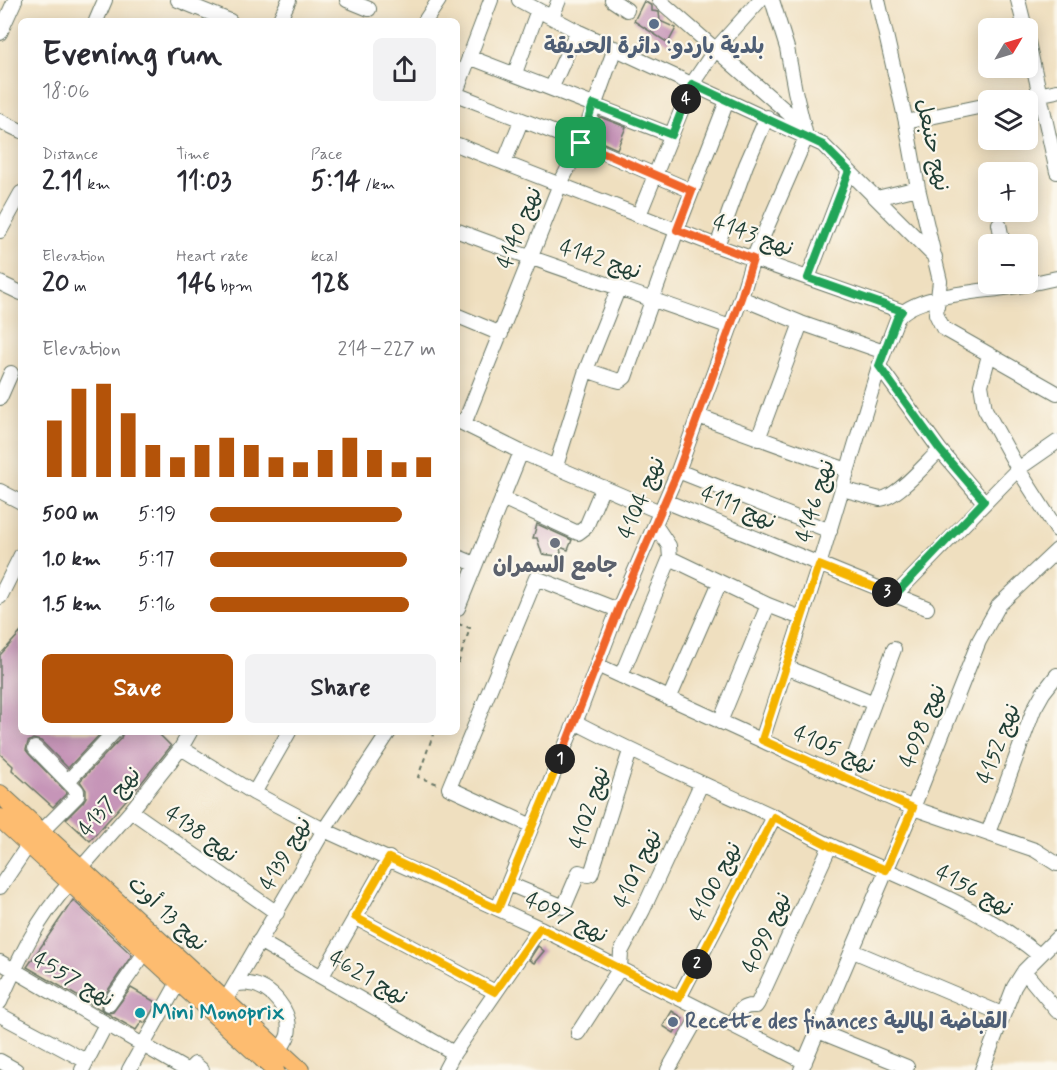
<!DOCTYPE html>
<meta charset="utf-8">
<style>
body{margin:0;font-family:Mynerve,"Playpen Sans Arabic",sans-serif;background:#f2f2f3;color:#2b2b33;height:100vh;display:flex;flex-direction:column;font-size:22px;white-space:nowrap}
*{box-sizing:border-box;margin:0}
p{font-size:20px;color:#7c7c81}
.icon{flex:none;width:33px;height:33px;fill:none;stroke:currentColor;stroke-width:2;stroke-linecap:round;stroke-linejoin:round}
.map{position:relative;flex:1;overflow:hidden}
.side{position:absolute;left:18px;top:18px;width:442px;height:717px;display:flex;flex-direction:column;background:#fff;border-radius:9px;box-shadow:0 3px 15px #0003}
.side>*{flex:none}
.needle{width:39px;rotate:52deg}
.fabs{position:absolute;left:978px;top:18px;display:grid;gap:12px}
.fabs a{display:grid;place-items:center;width:60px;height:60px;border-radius:9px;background:#fff;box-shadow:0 3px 15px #0003;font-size:30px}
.pin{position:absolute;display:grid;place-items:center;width:51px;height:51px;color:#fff;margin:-26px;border-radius:12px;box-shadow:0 3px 9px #0006}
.km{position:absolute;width:30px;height:30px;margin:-15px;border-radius:50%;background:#222;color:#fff;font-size:16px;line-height:30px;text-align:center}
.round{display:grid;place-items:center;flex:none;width:63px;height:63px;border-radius:9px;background:#f2f2f3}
.summary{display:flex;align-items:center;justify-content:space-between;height:102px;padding:0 24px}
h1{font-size:33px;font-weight:700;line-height:45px}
.figures{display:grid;grid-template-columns:repeat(3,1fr);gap:9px;height:102px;padding:6px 24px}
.figures div{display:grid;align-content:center}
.figures b{font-size:26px;font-weight:700}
.figures small{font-size:16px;font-weight:400}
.figures p{font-size:16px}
.chart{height:168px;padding:12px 24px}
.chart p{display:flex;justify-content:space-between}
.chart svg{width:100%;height:108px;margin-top:6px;stroke:#b45309;stroke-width:6}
.button{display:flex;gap:12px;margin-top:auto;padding:12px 24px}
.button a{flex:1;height:69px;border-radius:9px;background:#b45309;color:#fff;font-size:24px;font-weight:700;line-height:69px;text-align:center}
.button a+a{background:#f2f2f3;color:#2b2b33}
ul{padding:0 24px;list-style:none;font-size:20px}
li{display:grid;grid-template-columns:96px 72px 1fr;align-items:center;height:45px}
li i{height:15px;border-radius:8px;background:#b45309}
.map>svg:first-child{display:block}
</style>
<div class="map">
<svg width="1057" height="1070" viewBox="0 0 1057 1070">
<rect width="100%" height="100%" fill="#fbf7ec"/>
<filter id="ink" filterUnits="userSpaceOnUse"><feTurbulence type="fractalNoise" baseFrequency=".0167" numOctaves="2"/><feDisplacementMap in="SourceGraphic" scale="12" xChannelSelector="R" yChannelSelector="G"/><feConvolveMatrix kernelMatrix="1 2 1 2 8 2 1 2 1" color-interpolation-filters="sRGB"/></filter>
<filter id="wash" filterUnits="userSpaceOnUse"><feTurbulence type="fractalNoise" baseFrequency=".008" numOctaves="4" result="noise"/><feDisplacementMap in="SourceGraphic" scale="24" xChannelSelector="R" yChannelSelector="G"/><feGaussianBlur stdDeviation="1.35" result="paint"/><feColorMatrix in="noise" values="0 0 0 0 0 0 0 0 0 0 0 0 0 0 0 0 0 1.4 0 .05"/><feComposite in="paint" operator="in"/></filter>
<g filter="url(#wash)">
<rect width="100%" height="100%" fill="#efdfbf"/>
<g id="blocks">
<!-- building -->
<path fill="#c695b8" d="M644,1L652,6V11L659,12L660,21L676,28L668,43L634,21Z
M600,117L626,127L617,149L592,138Z
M537,524L572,540L568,550L560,547L561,553L557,556L542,554L537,538H533Z
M21,632V732H102L68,768L41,741L33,739L28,742L26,750L29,754L67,793L53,807L12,770L13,766L0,754V655Z
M123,732H157L171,746L142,782L90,841L66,819L83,802L86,797V790L80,781L121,738Z
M73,900L132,955L102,999L101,1008L108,1013L113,1012L131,988L157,1003L145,1023L142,1021L136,1030L27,967Z
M538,946L544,951L534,963L529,960Z
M672,1011L683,1018L674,1033L663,1026Z"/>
</g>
</g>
<g filter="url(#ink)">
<use href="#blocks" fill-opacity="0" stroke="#687665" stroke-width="1.5"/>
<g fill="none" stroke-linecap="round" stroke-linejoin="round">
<!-- minor casing -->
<g stroke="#687665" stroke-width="16">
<path id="minor" d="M178,0L230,21
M347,0L369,9
M519,0L577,31L823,145L935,257
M612,0L627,10
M659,0L803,126
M878,0L906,122L918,188L940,281L936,314L943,328L948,331L1057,393
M1018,0L1025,28
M552,17L559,0
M96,21L105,0
M279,21L289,0
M425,21L439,0
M0,33L15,0
M1028,42L1057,172
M469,57L671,135
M515,73L538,10
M458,87L491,0
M552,87L577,31
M458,95L581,143L692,191
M1012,100L1057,91
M0,121L21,131
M906,122L988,105
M458,145L717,246L901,311
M504,163L521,121
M877,198L918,188
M639,215L692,84L715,50L760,0
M999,224L1003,244
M0,231L21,193
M458,231C547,265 639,294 730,327
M717,246L746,165L767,117
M808,278L849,171
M0,283L21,293
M741,298L801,323L884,352
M458,316L501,334
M989,355L981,385L985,409L1018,469L1057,530
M586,370L616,380L620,381L625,377L677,230L727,101
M0,398L11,373
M698,416L847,470
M458,421L521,452L660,512
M464,424L560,184L581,143L615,48
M758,439L801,323
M940,450L984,502
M556,466L586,370L619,287
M678,471L830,531
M842,489L880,499C897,498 926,463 940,450L879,366
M0,491L21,502
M502,498L578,533L586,527L603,487
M665,501L927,608
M458,557L475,564
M670,558L768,605L801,618
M895,595L1018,469L1057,442
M0,597L21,555
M458,608L521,452
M597,665L846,779L913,808L1035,850L1057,864
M786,667L874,703
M621,676L670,558L669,546L655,525
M669,699L720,582
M575,722C640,756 706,785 773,816C793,826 813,838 834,847C904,879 978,905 1039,955
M720,722L768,605
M762,740L819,565L879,366L897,319C913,294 983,292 1011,287C1027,285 1042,281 1057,278
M35,748L77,791V796L41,832
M181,748L254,793L324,830L540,928L805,1062
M846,779L894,649
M68,781L114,732
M254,793L289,732
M131,811L277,913
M532,826L449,788L536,578L618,610
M988,833L1034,709L1043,693L1057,675
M81,868L131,811L181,748L190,732
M509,884L564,907L579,872L588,875L591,874L630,751
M0,887L29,844
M498,908L581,708L618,610L678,471L741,298L753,259L804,142L806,136L795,91L787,48L772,0
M355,917L495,992
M259,941L454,1053
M853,951L1002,1014
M0,962L186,1070
M1024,971L1057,1011
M322,976L389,858
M235,985C239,984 244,983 249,984C271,986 293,1012 288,1035C287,1040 282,1046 279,1051
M679,998L774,817
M225,1001L324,830L389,732
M0,1002C19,959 37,918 70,883
M109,1004L146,951
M0,1015L86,1061
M732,1025C740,1012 739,1005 756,1006L758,1003L830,846
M818,1031L907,1067
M578,1033L620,968L621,952L643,910L701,784
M0,1061L16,1070
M82,1070L106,1024
M129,1070L179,981
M189,1070L195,1064L202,1070
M445,1070L454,1053L540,928
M668,1070L702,1010
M801,1070L913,808L979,641L999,605L1057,550
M982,1070L1014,987L1024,971L1057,938"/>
</g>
<!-- major casing -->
<g stroke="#687665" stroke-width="20">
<path id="major" d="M0,794L300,1070
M0,818L275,1070"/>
</g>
<!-- path -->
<path stroke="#687665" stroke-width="2" stroke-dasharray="4.5 4.5" stroke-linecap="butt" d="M458,624L470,628L458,664
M434,732L418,777L438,784"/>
<!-- minor -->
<use href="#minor" stroke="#fff" stroke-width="14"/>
<!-- major -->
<use href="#major" stroke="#fdbc70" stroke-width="18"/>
</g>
</g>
<g fill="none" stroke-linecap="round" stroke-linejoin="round" filter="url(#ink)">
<!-- split-1 casing -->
<g stroke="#fff" stroke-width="12">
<path id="split-1" d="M560,759L618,610L678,471L741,298L753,259L677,230L692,191L581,143"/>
</g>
<!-- split-2 casing -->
<g stroke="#fff" stroke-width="12">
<path id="split-2" d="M560,759L498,909L389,858L355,917L495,992L540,928L679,998L697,964"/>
</g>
<!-- split-3 casing -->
<g stroke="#fff" stroke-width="12">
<path id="split-3" d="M697,964L774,817L830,846L886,870L913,808L762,740L819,565L887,592"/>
</g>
<!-- split-4 casing -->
<g stroke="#fff" stroke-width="12">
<path id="split-4" d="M686,99L692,84L823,145L849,171L808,278L902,311L897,318L879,366L940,450L984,501L895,595L887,592"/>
</g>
<!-- split-5 casing -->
<g stroke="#fff" stroke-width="12">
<path id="split-5" d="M581,143L593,104L672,135L686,99"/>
</g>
<!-- split-1 -->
<use href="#split-1" stroke="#f0652b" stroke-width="8"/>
<!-- split-2 -->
<use href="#split-2" stroke="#f5b400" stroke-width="8"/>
<!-- split-3 -->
<use href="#split-3" stroke="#f5b400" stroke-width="8"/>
<!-- split-4 -->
<use href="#split-4" stroke="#22a559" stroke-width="8"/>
<!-- split-5 -->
<use href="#split-5" stroke="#22a559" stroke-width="8"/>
</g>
<!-- markers -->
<g fill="#5c6f8a" stroke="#fbf7ec" stroke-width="2">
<circle cx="654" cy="24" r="6"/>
<circle cx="673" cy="1022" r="6"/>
</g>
<circle fill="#6b7280" stroke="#fbf7ec" stroke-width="2" cx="555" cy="543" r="6"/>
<circle fill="#0f9aa8" stroke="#fbf7ec" stroke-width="2" cx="140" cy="1013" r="6"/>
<g text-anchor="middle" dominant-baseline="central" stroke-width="4.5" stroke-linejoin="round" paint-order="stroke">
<!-- service labels -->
<g font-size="22" font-weight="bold" fill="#4e5e75" stroke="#fbf7ec">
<text x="654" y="47">بلدية باردو: دائرة الحديقة</text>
<text x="685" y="1022" text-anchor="start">Recette des finances القباضة المالية</text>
</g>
<!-- street labels -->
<g font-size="22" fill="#1f3d34" stroke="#fbf7ec">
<text transform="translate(932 145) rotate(78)">نهج حنبعل</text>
<text transform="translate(520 228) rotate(-68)">نهج 4140</text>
<text transform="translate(753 236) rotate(20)">نهج 4143</text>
<text transform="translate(600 260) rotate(18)">نهج 4142</text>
<text transform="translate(642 498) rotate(-67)">نهج 4104</text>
<text transform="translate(816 501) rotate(-73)">نهج 4146</text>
<text transform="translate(738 508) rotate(23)">نهج 4111</text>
<text transform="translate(923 726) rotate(-68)">نهج 4098</text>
<text transform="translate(999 744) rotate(-69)">نهج 4152</text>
<text transform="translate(834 750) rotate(24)">نهج 4105</text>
<text transform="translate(110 802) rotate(-50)">نهج 4137</text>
<text transform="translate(590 808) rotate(-72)">نهج 4102</text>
<text transform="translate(201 835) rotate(35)">نهج 4138</text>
<text transform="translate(286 854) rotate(-60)">نهج 4139</text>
<text transform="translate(638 869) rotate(-65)">نهج 4101</text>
<text transform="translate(716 882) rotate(-62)">نهج 4100</text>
<text transform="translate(974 891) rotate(28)">نهج 4156</text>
<text transform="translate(167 914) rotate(43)">نهج 13 أوت</text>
<text transform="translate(566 918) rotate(26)">نهج 4097</text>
<text transform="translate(767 933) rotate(-65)">نهج 4099</text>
<text transform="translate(368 978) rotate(30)">نهج 4621</text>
<text transform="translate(73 980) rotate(30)">نهج 4557</text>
</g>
<!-- worship labels -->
<g font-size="22" font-weight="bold" fill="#5b616d" stroke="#fbf7ec">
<text x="555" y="566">جامع السمران</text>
</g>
<!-- culture labels -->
<g font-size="22" font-weight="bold" fill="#0d838f" stroke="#fbf7ec" text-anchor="start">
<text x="152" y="1013">Mini Monoprix</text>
</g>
</g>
</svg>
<div class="fabs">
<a><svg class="needle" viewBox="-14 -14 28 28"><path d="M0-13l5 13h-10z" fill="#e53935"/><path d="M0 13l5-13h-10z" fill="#7c7c81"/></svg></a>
<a><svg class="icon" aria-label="layers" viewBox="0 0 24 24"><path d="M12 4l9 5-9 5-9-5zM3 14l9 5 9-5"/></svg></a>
<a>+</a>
<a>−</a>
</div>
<div class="pin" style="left:581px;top:143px;background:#1e9e55"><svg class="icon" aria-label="arrive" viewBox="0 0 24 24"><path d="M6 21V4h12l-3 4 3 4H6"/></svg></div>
<b class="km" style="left:560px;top:759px">1</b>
<b class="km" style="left:697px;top:964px">2</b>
<b class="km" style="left:887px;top:592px">3</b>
<b class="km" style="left:686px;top:99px">4</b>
<section class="side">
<div class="summary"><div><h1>Evening run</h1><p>18:06</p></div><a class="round"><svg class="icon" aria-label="share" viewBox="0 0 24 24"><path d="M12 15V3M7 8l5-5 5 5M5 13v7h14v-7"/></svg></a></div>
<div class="figures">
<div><p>Distance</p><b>2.11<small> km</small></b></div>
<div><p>Time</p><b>11:03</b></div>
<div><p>Pace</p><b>5:14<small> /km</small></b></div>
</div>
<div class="figures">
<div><p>Elevation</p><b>20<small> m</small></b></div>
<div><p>Heart rate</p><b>146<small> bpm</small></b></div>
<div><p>kcal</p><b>128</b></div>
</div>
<div class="chart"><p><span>Elevation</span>214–227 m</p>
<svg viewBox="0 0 160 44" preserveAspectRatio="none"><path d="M5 44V21M15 44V8M25 44V6M35 44V18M45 44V31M55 44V36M65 44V31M75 44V28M85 44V31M95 44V36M105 44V38M115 44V33M125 44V28M135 44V33M145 44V38M155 44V36"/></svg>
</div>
<ul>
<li><b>500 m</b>5:19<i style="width:85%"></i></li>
<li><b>1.0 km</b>5:17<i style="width:87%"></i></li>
<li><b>1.5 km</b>5:16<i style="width:88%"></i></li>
</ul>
<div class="button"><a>Save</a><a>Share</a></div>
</section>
</div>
